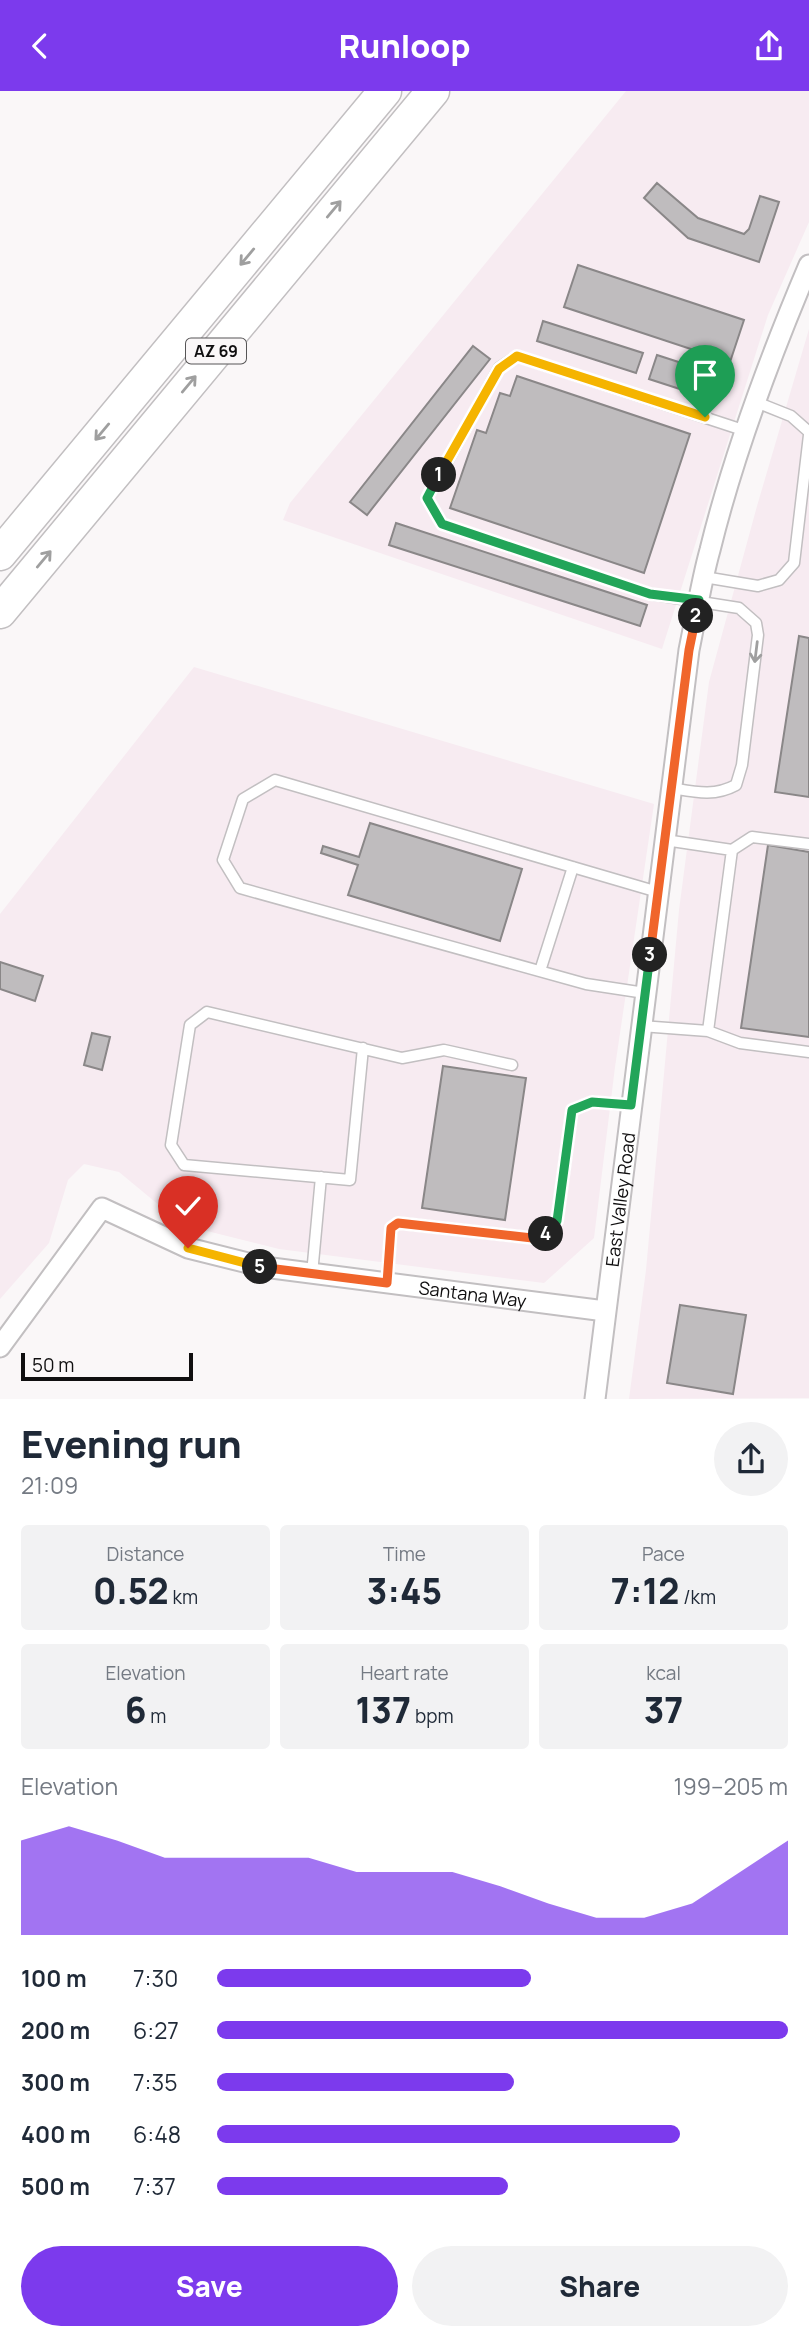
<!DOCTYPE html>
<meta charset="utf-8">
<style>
body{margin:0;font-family:Manrope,sans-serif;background:#f2f2f3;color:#1f2937;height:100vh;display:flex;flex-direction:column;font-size:26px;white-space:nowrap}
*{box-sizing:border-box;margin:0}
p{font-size:23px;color:#747a83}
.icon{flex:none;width:38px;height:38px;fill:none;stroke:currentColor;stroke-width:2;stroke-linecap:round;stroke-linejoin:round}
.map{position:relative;height:1308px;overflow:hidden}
.drawer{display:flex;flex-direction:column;background:#fff;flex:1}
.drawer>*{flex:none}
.scale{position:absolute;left:21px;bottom:18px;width:172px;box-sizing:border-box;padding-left:7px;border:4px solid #100f10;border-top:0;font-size:19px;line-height:24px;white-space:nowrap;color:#100f10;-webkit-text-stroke:5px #faf7f8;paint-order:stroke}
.pin{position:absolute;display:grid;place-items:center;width:60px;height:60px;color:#fff;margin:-72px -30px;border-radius:50% 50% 50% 0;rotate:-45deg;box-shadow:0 0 7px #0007}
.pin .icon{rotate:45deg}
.km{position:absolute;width:35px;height:35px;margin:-18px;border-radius:50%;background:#222;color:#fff;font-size:19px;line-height:35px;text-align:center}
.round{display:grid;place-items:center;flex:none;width:74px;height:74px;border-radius:37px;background:#f2f2f3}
.summary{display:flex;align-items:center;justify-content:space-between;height:119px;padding:0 21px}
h1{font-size:38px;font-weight:800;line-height:52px}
.figures{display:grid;grid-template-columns:repeat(3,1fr);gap:10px;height:119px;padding:7px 21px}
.figures div{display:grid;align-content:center;border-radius:7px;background:#f2f2f3;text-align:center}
.figures b{font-size:35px;font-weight:800}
.figures small{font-size:19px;font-weight:400}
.figures p{font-size:19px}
.chart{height:196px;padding:14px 21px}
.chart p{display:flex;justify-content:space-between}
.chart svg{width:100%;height:126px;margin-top:7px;fill:#7c3aed;opacity:.7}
.primary-button{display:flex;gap:14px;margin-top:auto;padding:14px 21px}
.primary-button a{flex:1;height:80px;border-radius:42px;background:#7c3aed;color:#fff;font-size:28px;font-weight:800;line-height:80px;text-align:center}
.primary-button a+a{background:#f2f2f3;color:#1f2937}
ul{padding:0 21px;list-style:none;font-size:23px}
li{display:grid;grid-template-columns:112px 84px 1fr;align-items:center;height:52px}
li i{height:18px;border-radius:9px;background:#7c3aed}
header{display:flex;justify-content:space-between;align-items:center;height:91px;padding:0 21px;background:#7c3aed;color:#fff;font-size:32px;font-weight:800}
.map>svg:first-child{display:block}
</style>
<header><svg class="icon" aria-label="back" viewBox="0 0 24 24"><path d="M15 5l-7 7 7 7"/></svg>Runloop<svg class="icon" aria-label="share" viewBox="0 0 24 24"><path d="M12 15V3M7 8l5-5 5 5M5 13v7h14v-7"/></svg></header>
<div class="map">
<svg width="809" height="1308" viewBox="0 0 809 1308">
<rect width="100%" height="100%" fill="#faf7f8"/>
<!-- built -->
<path fill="#f7ebf1" d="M626,0H809V131L768,224L662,558L283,429L290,412Z
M809,238V1307L629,1308L646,1179L679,819L709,591L757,415Z
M194,576L654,713L615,976L594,1147L544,1192L279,1158L183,1134L119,1081L84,1073L68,1089L49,1152L0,1208V823Z"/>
<!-- building -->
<path fill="#bfbcbe" stroke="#8a8788" stroke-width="2" d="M657,92L698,127L744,143L749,138L760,105L779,111L759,171L688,147L644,107Z
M578,174L744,229L730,271L564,216Z
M543,230L643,262L636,282L537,250Z
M473,255L490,268L367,424L350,411Z
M657,264L700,278L692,302L649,288Z
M517,285L690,343L644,482L450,417L477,339L486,342L500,302L510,305Z
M396,432L647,514L640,535L389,454Z
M799,545L809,547V706L775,701Z
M370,732L522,778L500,850L348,804L358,774L321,762L323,755L359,766Z
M768,754L809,761V946L741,937Z
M0,871L43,885L35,910L0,898Z
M92,942L110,946L102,979L84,974Z
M443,975L526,987L505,1129L422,1117Z
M680,1214L746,1224L733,1303L667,1292Z"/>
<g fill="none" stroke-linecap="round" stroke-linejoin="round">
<!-- service casing -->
<g stroke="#c2bfc1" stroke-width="13">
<path id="service" d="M756,311L791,325L809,341
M704,486L758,495L779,489L794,472L809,344
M671,697C695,701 714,706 736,694L742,674L758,544L756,532L739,517L650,503L442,433L427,407L499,277L517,265L746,340
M665,749L732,759L752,746L809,753
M540,880L573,776
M645,902L586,893L240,797L223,769L243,708L275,689L658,801
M641,935L708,940L740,952L809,961
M708,940L732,759
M363,957L350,1089L184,1074L171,1054L190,934L207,921L402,967L444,959L512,974
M312,1183L321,1086
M387,1192L391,1137L398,1132L541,1148L557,1130L572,1019L592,1011L631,1014"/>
</g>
<!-- minor casing -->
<g stroke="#c2bfc1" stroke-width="23">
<g id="minor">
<path id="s1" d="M0,1256L102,1117L188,1157L264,1176L605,1220"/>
<path id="s2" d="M595,1308L689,559C696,525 701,491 710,459C734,361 770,266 809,174"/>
</g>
</g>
<!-- primary casing -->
<g stroke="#c2bfc1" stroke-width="35">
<path id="primary" d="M0,463L385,0
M0,521L433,0"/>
</g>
<!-- service -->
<use href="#service" stroke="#fff" stroke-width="10"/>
<!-- minor -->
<use href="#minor" stroke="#fff" stroke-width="19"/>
<!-- primary -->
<use href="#primary" stroke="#fff" stroke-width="32"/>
</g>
<!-- one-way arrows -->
<defs><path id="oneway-shaft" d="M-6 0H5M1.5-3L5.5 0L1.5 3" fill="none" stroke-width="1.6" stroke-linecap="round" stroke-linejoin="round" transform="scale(1.75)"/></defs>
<g stroke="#9f9f9f">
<use href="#oneway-shaft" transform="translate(334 118) rotate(-50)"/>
<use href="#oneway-shaft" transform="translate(247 166) rotate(130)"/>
<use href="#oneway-shaft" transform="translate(189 293) rotate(-50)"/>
<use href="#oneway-shaft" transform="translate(102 341) rotate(130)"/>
<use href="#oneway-shaft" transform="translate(44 468) rotate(-50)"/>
<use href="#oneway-shaft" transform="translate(756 561) rotate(97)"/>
</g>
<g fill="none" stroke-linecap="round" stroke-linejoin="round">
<!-- split-1 casing -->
<g stroke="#fff" stroke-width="14">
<path id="split-1" d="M439,384L499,278L517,265L705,326"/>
</g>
<!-- split-2 casing -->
<g stroke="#fff" stroke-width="14">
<path id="split-2" d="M439,384L427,407L442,433L650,503L699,509L696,525"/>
</g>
<!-- split-3 casing -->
<g stroke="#fff" stroke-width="14">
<path id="split-3" d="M650,864L689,559L696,525"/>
</g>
<!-- split-4 casing -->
<g stroke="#fff" stroke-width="14">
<path id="split-4" d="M546,1143L557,1130L572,1019L592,1011L631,1014L650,864"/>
</g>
<!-- split-5 casing -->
<g stroke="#fff" stroke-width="14">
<path id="split-5" d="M260,1176L387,1192L391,1137L398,1132L541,1148L546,1143"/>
</g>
<!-- split-6 casing -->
<g stroke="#fff" stroke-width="14">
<path id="split-6" d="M188,1157L260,1176"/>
</g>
<!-- split-1 -->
<use href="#split-1" stroke="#f5b400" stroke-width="9"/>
<!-- split-2 -->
<use href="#split-2" stroke="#22a559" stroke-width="9"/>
<!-- split-3 -->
<use href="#split-3" stroke="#f0652b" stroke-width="9"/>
<!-- split-4 -->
<use href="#split-4" stroke="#22a559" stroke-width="9"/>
<!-- split-5 -->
<use href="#split-5" stroke="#f0652b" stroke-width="9"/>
<!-- split-6 -->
<use href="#split-6" stroke="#f5b400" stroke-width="9"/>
</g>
<g text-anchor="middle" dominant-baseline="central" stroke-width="6" stroke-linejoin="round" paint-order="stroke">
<!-- shield labels -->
<rect fill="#faf7f8" stroke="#565556" stroke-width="2" x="186" y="247.5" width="60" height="25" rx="5"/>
<g font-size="16" font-weight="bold" fill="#100f10">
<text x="216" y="260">AZ 69</text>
</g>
<!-- street labels -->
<g font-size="18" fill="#100f10" stroke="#faf7f8">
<text stroke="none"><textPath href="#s2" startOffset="201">East Valley Road</textPath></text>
<text stroke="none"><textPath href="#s1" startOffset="556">Santana Way</textPath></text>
</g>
</g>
</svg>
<div class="scale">50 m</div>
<div class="pin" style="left:705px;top:326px;background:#1e9e55"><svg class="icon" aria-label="arrive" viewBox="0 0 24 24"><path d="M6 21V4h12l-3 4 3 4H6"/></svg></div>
<div class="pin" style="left:188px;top:1157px;background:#d93025"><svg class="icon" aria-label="check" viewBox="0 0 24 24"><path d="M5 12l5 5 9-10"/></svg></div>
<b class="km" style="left:439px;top:384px">1</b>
<b class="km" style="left:696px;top:525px">2</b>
<b class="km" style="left:650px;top:864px">3</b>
<b class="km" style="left:546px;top:1143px">4</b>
<b class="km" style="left:260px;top:1176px">5</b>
</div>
<section class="drawer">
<div class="summary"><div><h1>Evening run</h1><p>21:09</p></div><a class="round"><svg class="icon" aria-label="share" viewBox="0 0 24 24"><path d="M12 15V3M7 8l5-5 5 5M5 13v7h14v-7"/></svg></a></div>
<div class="figures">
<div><p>Distance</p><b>0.52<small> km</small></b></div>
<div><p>Time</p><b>3:45</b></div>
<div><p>Pace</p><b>7:12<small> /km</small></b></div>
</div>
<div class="figures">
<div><p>Elevation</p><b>6<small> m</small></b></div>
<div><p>Heart rate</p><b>137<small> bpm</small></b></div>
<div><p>kcal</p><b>37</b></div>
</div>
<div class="chart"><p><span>Elevation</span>199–205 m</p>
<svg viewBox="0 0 160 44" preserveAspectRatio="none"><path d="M0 44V11L10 6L20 11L30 17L40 17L50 17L60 17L70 22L80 22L90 22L100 27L110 33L120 38L130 38L140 33L150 22L160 11V44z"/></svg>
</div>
<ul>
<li><b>100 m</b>7:30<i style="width:55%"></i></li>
<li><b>200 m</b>6:27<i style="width:100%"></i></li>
<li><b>300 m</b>7:35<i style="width:52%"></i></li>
<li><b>400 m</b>6:48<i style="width:81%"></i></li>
<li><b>500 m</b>7:37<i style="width:51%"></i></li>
</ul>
<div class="primary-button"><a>Save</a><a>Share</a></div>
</section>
